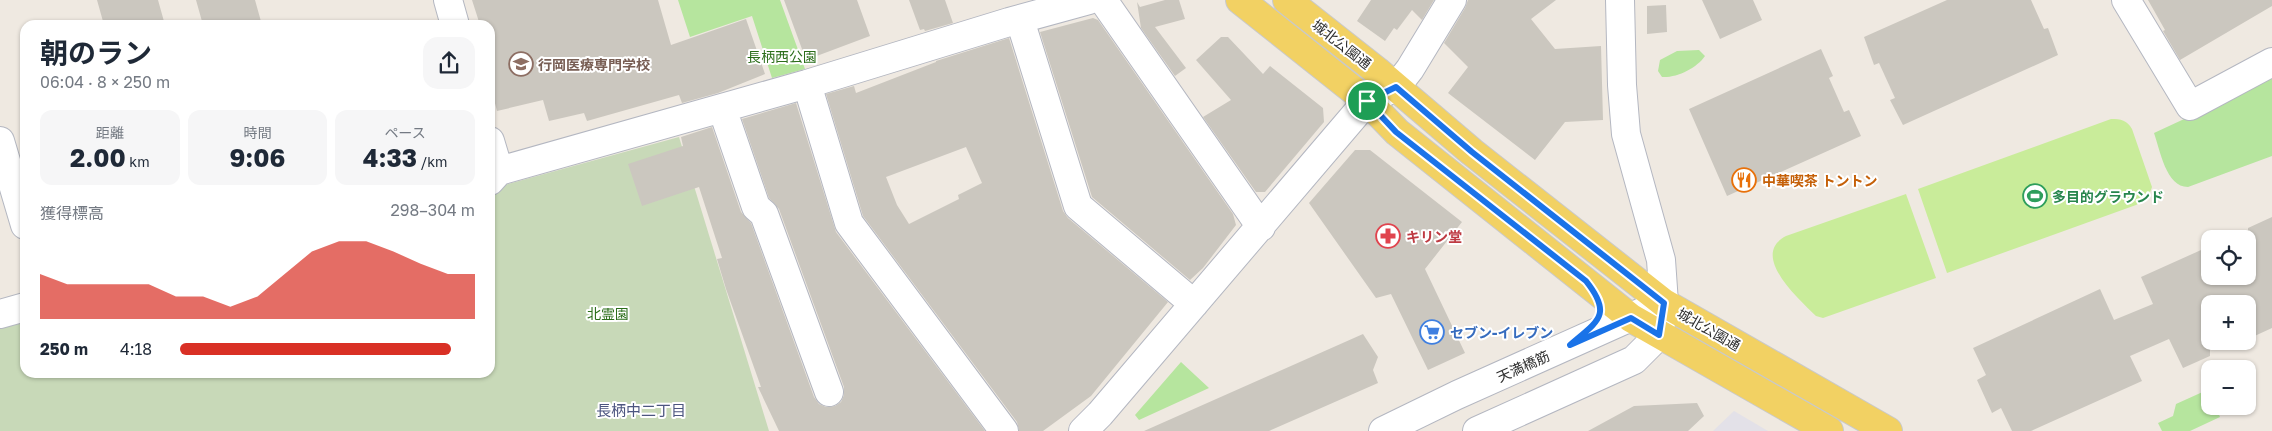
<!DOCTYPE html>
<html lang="ja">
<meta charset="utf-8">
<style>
body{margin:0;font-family:"Golos Text","Noto Sans JP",sans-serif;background:#f6f6f7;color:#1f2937;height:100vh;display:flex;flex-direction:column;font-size:19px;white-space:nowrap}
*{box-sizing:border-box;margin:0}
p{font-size:16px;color:#747a83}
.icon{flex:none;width:28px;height:28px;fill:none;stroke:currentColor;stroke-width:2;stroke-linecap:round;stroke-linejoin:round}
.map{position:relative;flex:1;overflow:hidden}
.drawer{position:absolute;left:20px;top:20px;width:475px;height:358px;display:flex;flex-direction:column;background:#fff;border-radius:15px;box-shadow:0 1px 4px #0004}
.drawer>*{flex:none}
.controls{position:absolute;left:2201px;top:230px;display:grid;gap:10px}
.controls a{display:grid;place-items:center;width:55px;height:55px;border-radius:10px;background:#fff;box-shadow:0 1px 4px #0004;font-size:25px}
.pin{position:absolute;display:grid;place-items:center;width:42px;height:42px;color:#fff;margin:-21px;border:2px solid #fff;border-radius:50%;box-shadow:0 1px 5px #0007}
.round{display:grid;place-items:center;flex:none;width:52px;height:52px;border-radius:15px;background:#f6f6f7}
.head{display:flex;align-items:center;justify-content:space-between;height:85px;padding:0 20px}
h1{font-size:28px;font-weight:700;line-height:38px}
.stats{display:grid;grid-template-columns:repeat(3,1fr);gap:8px;height:85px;padding:5px 20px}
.stats div{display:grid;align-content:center;border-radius:12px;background:#f6f6f7;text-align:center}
.stats b{font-size:25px;font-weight:700}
.stats small{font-size:14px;font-weight:400}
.stats p{font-size:14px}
.chart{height:140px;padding:10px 20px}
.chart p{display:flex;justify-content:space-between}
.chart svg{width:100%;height:90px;margin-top:5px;fill:#d93025;opacity:.7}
ul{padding:0 20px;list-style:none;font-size:16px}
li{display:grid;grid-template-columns:80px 60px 1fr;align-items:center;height:38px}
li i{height:12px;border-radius:6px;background:#d93025}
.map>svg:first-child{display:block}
</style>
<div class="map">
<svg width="2272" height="431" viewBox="0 0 2272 431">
<rect width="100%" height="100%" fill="#efe9e1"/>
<!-- industrial -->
<path fill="#e3e1e8" d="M1734,411L1768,431H1713Z"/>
<!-- green -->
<path fill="#b6e59e" d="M678,0H780L805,69L772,78L752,16L690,37Z
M1699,50L1705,56C1697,68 1677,78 1662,77L1658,71L1660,60L1677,51Z
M2272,74V156L2188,187C2166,187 2160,150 2154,133L2210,107Z
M1181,362L1209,388L1139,420L1135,415Z
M2207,390L2210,396V406H2215L2220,417L2190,431H2162L2158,423L2173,416L2176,404Z"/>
<!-- cemetery -->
<path fill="#c8d9b8" d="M679,137L769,431H0V325L25,318V372H490V189Z"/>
<!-- pitch -->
<path fill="#c9ec9a" d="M2111,119C2121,119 2127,120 2132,129L2152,187L2148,198L2136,205L1947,273L1918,189Z
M1906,194L1936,278L1823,318L1816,316C1799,299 1749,255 1786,236Z"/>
<!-- building -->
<path fill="#cbc7bf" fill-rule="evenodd" d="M97,0H158L165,25H104Z
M196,0H255L262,25H203Z
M472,0H658L671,45L746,19L765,74L718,93L682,103L679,95L587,121L584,113L549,121L543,100L497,111L490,84V25H480Z
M784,0H857L870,36L806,60Z
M909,0H945L953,23L925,31L924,29L920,30Z
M1165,0H1179L1185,19L1155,27L1186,68L1175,76L1141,28L1137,2L1140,7Z
M1371,0H1434L1422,20L1412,10L1397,30L1394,28L1385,41L1357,21Z
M1468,0H1556L1531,19L1555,49L1601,46L1603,120L1565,122L1535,160L1448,93L1468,67L1444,43L1465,8Z
M1702,0H1753L1762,20L1720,39Z
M1947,0H2031L2044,29L2048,28L2058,55L1903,125L1890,100L1895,98L1879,63L1874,65L1864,37Z
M2148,0H2272V6L2180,60L2163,31L2165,30Z
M1666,5L1667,32L1647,34V6Z
M1093,18L1098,20L1233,214L1236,225L1203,268L1190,280L1092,197L1040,32Z
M1221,37H1228L1263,74L1270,66L1323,108L1324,122L1265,192H1256L1203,117L1231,100L1196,60Z
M1009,38L1063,211L1068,218L1168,302L1091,396L1043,431H1019L1017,422L863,216L826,94L854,86L856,93L936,62V61ZM966,147L982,183L958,195L959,199L909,224L897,205L886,177Z
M1821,49L1833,76L1829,78L1844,112L1849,110L1861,136L1727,196L1689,109Z
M796,103L836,232L985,431H779L758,387H761L726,289L717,259L722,258L699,187L642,206L628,164L683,146L681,137L712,127L741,212L751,223L814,397L819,404L826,407L835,406L841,402L844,395V387L779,209L769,198L742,119Z
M1355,150H1370L1462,222L1425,269L1465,353L1428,370L1391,294L1376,298L1309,203Z
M2272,217V328L2248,339V304H2210V356L2183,368L2169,339L2130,356L2142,381L2031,431H2012L2001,408L1992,413L1977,380L1986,375L1973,348L2100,289L2114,320L2153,304L2141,277L2210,246V276H2248V228Z
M1363,334L1378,357L1373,370L1378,383L1269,431H1144Z
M1697,403L1704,416L1688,431H1588L1634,406Z"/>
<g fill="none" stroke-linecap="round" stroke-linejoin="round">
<!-- minor casing -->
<g stroke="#b4b7c1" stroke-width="30">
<path id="minor" d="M448,0L455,25
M1103,0L1261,227
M2126,0L2190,106L2272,62
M1020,20L1078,206L1194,304
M807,84L849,223L1004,431
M722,108L756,207L764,214L829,392
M0,141L25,225
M490,141L499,171
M490,181L499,171L807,84L1009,22L1089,0
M0,314L25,307
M1083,431L1100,414L1367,101L1396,87L1410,69L1452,0
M1383,431L1457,395L1651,308
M1477,431L1634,360L1659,335L1664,303L1661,260L1626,134L1622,85L1620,0"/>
</g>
<!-- major casing -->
<g stroke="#c9c9c9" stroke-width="30">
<path id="major" d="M1240,0L1367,101L1397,132L1631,318L1829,431
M1287,0L1377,71L1472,152L1664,303L1888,431"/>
</g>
<!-- minor -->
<use href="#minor" stroke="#fff" stroke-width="28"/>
<!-- major -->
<use href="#major" stroke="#f2d163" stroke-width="28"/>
</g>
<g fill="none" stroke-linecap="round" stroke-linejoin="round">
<!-- route casing -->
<g stroke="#fff" stroke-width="10">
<path id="route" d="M1396,87L1472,152L1664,303L1659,335L1631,318L1570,345C1598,321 1613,315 1586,281L1396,132L1367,101Z"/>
</g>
<!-- route -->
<use href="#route" stroke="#1a73e8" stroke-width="6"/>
</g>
<!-- icons -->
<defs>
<g id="university-ring" transform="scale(1.25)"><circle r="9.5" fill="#fff" stroke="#8d6e63" stroke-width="1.5"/><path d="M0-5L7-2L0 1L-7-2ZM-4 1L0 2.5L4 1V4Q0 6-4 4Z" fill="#8d6e63"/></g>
<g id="restaurant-ring" transform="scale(1.25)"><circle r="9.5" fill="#fff" stroke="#e8710a" stroke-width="1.5"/><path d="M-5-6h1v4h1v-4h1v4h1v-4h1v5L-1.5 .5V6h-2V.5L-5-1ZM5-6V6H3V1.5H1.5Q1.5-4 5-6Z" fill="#e8710a"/></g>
<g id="stadium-ring" transform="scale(1.25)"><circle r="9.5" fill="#fff" stroke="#2e9e5b" stroke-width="1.5"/><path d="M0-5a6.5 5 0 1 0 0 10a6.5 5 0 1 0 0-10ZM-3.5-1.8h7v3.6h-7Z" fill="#2e9e5b"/></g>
<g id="pharmacy-ring" transform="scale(1.25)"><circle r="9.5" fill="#fff" stroke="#e0444e" stroke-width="1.5"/><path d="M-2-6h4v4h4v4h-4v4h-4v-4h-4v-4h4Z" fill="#e0444e"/></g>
<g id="supermarket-ring" transform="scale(1.25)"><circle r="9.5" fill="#fff" stroke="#3f7fe0" stroke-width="1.5"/><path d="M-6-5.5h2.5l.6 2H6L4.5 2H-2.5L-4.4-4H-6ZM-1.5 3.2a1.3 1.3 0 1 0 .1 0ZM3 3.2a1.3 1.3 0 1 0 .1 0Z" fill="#3f7fe0"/></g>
</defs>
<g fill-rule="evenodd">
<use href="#university-ring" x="521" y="64"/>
<use href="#restaurant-ring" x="1744" y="180"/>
<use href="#stadium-ring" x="2035" y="196"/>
<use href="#pharmacy-ring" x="1388" y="236"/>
<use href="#supermarket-ring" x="1432" y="332"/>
</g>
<g text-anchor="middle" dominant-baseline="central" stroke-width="4" stroke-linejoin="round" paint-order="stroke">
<!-- street labels -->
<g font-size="14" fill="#2e2e2e" stroke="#fff">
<text transform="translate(1342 44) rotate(38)">城北公園通</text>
<text transform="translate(1709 329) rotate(30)">城北公園通</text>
<text transform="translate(1523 366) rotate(-24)">天満橋筋</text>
</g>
<!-- park labels -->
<g font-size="14" fill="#2c6e1b" stroke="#fff">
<text x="782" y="56">長柄西公園</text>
<text x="608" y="313">北霊園</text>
</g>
<!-- education labels -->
<g font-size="14" font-weight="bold" fill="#785e54" stroke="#fff" text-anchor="start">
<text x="538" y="64">行岡医療専門学校</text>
</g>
<!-- food labels -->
<g font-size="14" font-weight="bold" fill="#c56008" stroke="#fff" text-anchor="start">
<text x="1762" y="180">中華喫茶 トントン</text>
</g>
<!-- leisure labels -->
<g font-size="14" font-weight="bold" fill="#27864d" stroke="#fff" text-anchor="start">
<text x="2052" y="196">多目的グラウンド</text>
</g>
<!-- health labels -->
<g font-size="14" font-weight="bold" fill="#be3a42" stroke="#fff" text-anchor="start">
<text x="1406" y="236">キリン堂</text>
</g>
<!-- shop labels -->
<g font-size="14" font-weight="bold" fill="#366cbe" stroke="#fff" text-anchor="start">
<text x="1450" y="332">セブン-イレブン</text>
</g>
<!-- neighbourhood labels -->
<g font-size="15" fill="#4d5680" stroke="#fff">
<text x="641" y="410">長柄中二丁目</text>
</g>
</g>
</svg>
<div class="controls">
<a><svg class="icon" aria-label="locate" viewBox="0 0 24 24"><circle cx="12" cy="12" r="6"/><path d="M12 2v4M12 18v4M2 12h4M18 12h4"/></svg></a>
<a>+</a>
<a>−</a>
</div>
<div class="pin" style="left:1367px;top:101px;background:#1e9e55"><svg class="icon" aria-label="arrive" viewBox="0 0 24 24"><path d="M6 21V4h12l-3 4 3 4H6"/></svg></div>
<section class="drawer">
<div class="head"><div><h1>朝のラン</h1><p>06:04 · 8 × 250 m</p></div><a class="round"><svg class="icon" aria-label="share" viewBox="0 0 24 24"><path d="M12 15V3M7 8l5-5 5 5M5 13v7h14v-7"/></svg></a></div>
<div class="stats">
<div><p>距離</p><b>2.00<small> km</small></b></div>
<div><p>時間</p><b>9:06</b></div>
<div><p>ペース</p><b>4:33<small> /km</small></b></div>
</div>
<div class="chart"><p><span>獲得標高</span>298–304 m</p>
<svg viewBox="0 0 160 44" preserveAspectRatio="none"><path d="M0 44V22L10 27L20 27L30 27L40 27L50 33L60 33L70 38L80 33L90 22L100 11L110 6L120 6L130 11L140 17L150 22L160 22V44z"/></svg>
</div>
<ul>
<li><b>250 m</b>4:18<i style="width:92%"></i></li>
</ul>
</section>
</div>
